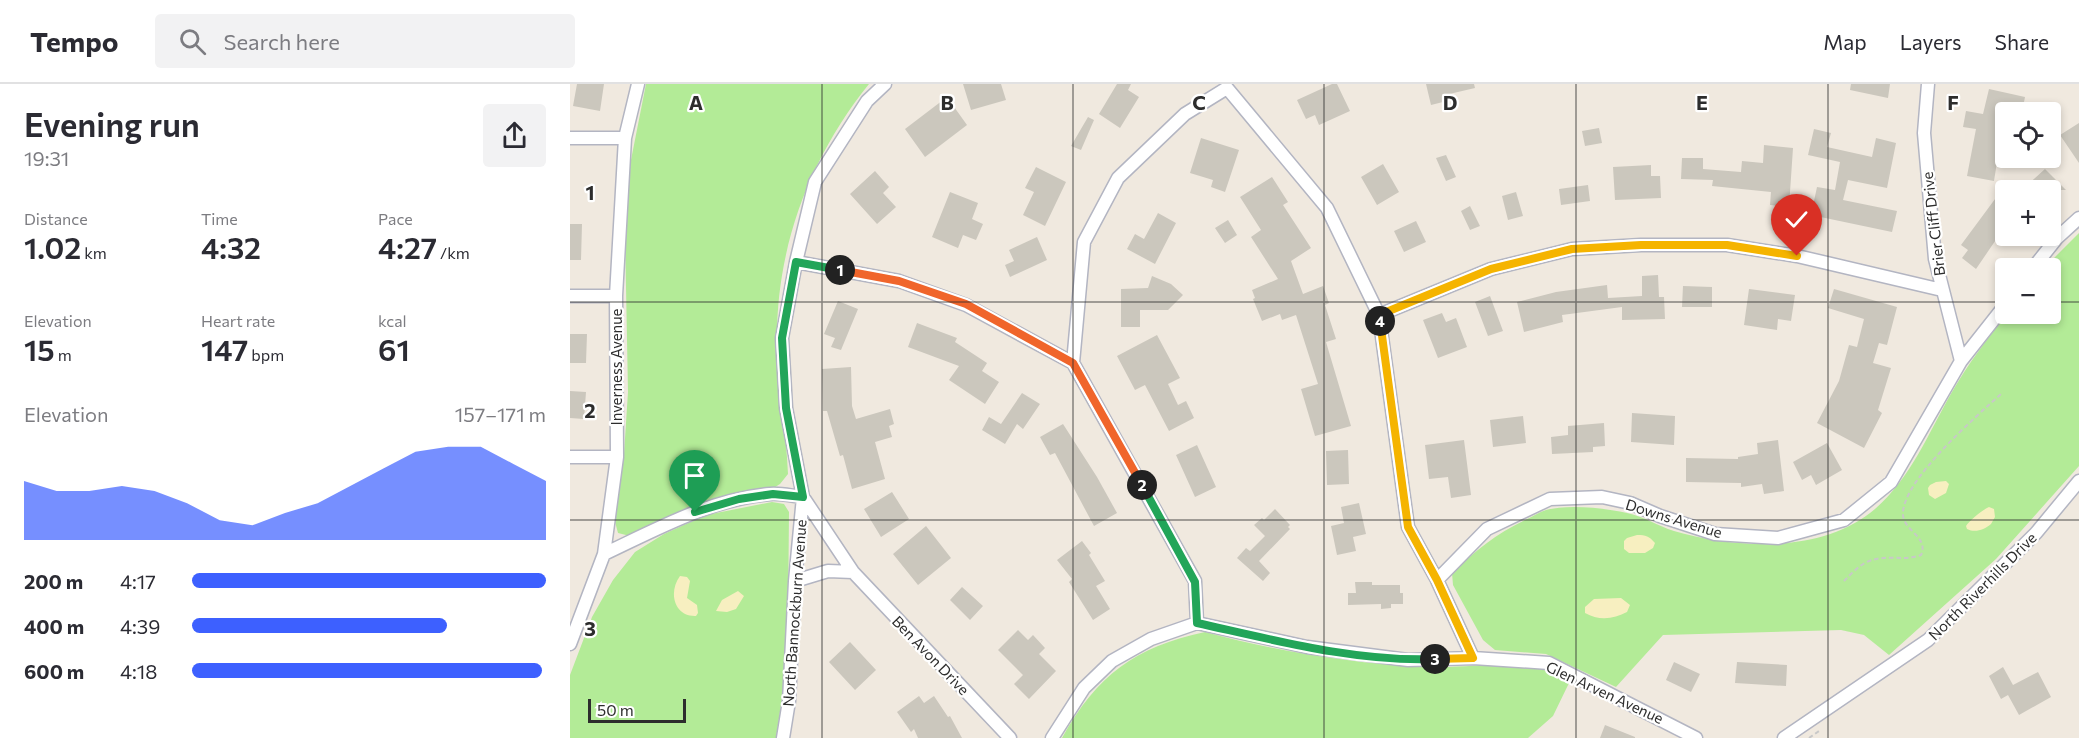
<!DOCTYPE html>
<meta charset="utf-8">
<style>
body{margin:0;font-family:Commissioner,sans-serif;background:#f2f2f3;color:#2b2b33;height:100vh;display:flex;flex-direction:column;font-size:22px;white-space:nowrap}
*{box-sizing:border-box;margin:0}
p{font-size:20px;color:#7c7c81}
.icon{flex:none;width:33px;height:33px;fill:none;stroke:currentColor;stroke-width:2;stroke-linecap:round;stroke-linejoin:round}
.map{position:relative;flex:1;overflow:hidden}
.sheet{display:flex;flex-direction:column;background:#fff;width:570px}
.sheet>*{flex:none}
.buttons{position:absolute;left:1425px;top:18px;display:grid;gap:12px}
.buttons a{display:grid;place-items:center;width:66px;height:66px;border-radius:6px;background:#fff;box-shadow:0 3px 9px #0003;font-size:30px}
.scale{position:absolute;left:18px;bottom:15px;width:98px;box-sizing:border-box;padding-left:6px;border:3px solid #2d2d2d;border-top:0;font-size:16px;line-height:21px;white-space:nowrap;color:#2d2d2d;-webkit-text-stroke:4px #fff;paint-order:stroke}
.pin{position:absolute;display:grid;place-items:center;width:51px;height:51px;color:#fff;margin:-62px -26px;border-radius:50% 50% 50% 0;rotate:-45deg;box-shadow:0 0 6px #0007}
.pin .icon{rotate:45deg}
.km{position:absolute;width:30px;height:30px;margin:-15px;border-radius:50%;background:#222;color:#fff;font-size:16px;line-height:30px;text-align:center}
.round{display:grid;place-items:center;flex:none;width:63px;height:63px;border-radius:6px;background:#f2f2f3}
.summary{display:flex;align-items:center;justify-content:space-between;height:102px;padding:0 24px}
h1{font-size:33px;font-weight:600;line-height:45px}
.figures{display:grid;grid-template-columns:repeat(3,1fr);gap:9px;height:102px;padding:6px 24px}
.figures div{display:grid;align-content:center}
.figures b{font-size:30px;font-weight:600}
.figures small{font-size:16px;font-weight:400}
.figures p{font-size:16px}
.chart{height:168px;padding:12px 24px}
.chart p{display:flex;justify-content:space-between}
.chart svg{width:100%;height:108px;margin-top:6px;fill:#3d60ff;opacity:.7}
ul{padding:0 24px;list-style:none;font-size:20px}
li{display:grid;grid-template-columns:96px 72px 1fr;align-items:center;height:45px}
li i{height:15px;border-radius:8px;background:#3d60ff}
header{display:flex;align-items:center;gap:36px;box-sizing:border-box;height:84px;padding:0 30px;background:#fff;border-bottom:2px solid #e1e1e2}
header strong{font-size:28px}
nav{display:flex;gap:33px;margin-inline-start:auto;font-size:21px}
.search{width:420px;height:54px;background:#f2f2f3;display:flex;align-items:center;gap:15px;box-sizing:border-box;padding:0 21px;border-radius:6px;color:#7c7c81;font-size:22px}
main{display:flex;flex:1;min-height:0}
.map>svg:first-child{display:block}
</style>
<header>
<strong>Tempo</strong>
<div class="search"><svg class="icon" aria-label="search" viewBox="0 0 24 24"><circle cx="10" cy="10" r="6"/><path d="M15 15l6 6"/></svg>Search here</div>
<nav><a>Map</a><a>Layers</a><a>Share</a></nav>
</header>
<main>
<section class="sheet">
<div class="summary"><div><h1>Evening run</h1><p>19:31</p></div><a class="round"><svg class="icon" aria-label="share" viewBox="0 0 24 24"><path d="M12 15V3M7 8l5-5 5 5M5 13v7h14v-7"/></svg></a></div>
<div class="figures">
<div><p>Distance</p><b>1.02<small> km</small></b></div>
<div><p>Time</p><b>4:32</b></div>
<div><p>Pace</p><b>4:27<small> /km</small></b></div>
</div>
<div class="figures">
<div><p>Elevation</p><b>15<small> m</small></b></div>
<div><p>Heart rate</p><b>147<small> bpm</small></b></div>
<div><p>kcal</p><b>61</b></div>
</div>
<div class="chart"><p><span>Elevation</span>157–171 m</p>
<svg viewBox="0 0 160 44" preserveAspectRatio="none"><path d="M0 44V20L10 24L20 24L30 22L40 24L50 29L60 36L70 38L80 33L90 29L100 22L110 15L120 8L130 6L140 6L150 13L160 20V44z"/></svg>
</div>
<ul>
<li><b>200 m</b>4:17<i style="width:100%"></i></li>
<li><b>400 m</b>4:39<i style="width:72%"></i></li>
<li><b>600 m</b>4:18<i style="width:99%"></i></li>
</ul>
</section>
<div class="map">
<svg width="1509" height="654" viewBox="0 0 1509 654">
<rect width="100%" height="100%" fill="#f0e9df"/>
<!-- green -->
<path fill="#b3eb97" d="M76,0H299C241,72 207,160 207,253C208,299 216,344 218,390L210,400L202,405L163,410L115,425L60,452L48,449L44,434L54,370L58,308L55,150L60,81Z
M1509,149V382L1426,475L1319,571L1294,551L1271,546L1093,551L1046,603L976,570L925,566L913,556L883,501L882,489C905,467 926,450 955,436C962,433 969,428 976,426C998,420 1035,424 1057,429C1073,432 1088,442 1104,447C1165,465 1253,470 1305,425C1341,394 1359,348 1382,308C1398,280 1417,255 1437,230H1480V184H1474Z
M202,418L214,420L219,428L218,534L216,588L206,654H0V591L22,533L43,496L65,468L94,450L136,431Z
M635,548C706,567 778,579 851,583C892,585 945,574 983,589C988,591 994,596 999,599L983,632L958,654H492C527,591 565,563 635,548Z"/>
<!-- sand -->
<path fill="#f7efc0" d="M1376,397L1379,400L1376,409L1365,415L1359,411L1358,404L1360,401L1366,398Z
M1419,423L1424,425L1425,433L1421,440C1414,446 1405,449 1397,445L1396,442C1400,436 1412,426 1419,423Z
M1067,451C1076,451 1079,452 1085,459L1083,464L1075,469H1059L1054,465V457L1057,454Z
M110,492L117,493L120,497L117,514L127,521L128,529L126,532C104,533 98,508 110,492Z
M168,507L174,512L166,525L157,528L146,527L152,516Z
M1051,514L1060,521L1057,528C1044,535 1029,537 1015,529V523L1024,515Z"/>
<!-- building -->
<path fill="#cbc7bd" d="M7,0H34L30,27L3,22Z
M393,0H431L436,16L401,26Z
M547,0H561L558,6L569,13L550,44L529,30Z
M762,0H767L780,27L749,41L745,31L736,35L727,16Z
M856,0H904L905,4L875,11L877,17L861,21Z
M1281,0H1320L1318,14L1280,6Z
M1419,5L1455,13L1452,28H1436V80L1427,78L1424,97L1397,92L1406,45L1393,43L1396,27L1413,30Z
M377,13L397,41L355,73L335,45Z
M518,33L524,36L511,66L501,62Z
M1509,39V79L1490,51Z
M1029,44L1032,59L1015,62L1012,47Z
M1244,45L1261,49L1257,63L1302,73L1306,54L1326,59L1317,104L1278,96L1273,116L1327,127L1322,148L1241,131L1247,103L1265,106L1270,78L1238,71Z
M631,54L669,66L655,108L641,103L643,96L620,89Z
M1194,61L1223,64L1219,123L1200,121L1201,108L1142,102L1143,96L1111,95L1112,74H1133V85L1171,88L1172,77L1193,79Z
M876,71L886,93L876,97L866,74Z
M813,80L829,108L807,121L791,93Z
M1081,81V92H1090L1091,114L1045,116L1043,83Z
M466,83L496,98L475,142L453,131L464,108L455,104Z
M1475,85L1496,106H1452Z
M305,87L319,103L313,109L326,123L307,140L280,110Z
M702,93L718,118L713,121L741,164L721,177L733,210L753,202L759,219L755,221L766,255L756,258L781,342L745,352L731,305L748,300L726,231L712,236L710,230L692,237L683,215L685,214L682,206L708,195L681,153L691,146L670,113Z
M1018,101L1020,117L991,121L989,105Z
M380,108L408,119L402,135L413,140L406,156L393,151L388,164L362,153Z
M946,108L953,132L938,136L932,112Z
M1428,111L1436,116V141L1406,185L1392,174L1398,166L1391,161Z
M900,122L910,142L900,146L891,127Z
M588,129L606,139L585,180L557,165L565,150L574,155Z
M658,136L667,151L655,159L645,144Z
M846,137L856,158L834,168L824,147Z
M0,140H12L11,176H0Z
M467,153L477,176L440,193L435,181L444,177L439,166Z
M1088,191L1089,213H1094L1095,235L1052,236V223L992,231L993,238L954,248L947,218L986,208L1037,201L1038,214L1072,212V192Z
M582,192L601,200L613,211L598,226H570V243H551V205L578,204Z
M1113,202L1142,203V223H1112Z
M1179,205L1225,211L1221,237L1208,235L1207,246L1174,241Z
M1264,205L1327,223L1317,261L1309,259L1303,279L1321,284L1308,326L1312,329L1294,364L1247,339L1269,297L1279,261L1287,263L1294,235L1258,224Z
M920,212L933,247L918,252L905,218Z
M268,217L288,225L271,266L261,263L265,254L254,250Z
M872,229L876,238L886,234L897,263L868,274L853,236Z
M347,239L387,254L385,258L417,279L412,287L429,298L415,320L379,296L389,282L338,263Z
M0,250H17L16,279H0Z
M587,251L610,294L598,300L608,321L616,317L624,334L599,347L575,301L565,306L547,272Z
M281,283L282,322L286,335L320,325L324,340L319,342L322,353L305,358L315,395L282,405L273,371L270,372L257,327H253L252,285Z
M0,307L16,308L14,335L0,334Z
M452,309L470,320L453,345L447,340L435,360L412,346L419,333L431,340Z
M1062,329L1105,332L1104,361L1061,358Z
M953,332L956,359L923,363L920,336Z
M1034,339L1035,362L1023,363V368L982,370L981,353L998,351V342Z
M493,340L527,393L547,429L524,442L485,369L480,371L470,353Z
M894,356L901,411L881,414L878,393L859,395L855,361Z
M1208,356L1214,407L1194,410L1192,400L1171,403V399L1116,398V374L1168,375V373L1188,370L1187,359Z
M1257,359L1272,386L1246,401L1241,391L1232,396L1223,378Z
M627,361L646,403L625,413L606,371Z
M778,366L779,400L757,401L756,367Z
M322,408L339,435L311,453L294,425Z
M789,419L796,450L783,453L786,467L767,471L761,442L774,439L771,423Z
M705,425L720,441L718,443L720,445L689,477L700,489L693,497L667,474L676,464L680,467L695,452L684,441L692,434L694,436Z
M356,442L381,474L348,501L323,470Z
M512,457L521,469L519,471L535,497L526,502L540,525L523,536L499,498L502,495L487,476Z
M785,498H802V501H830V509H833V520H821V524L811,525V520L778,521V509H786Z
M392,503L413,522L400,536L380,516Z
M448,546L458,556L463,551L475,564L469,570L486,587L459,615L444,600L453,591L428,566Z
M280,558L306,586L285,606L259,578Z
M1104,578L1130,590L1121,608L1096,596Z
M1167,578L1217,581L1216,602L1165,599Z
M1433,583L1443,601L1468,588L1481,613L1449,631L1438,611L1431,615L1419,592Z
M349,612L354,619L364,612L378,633L380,632L392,654H348L344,645L341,648L327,628Z
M1035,641L1065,653V654H1030Z"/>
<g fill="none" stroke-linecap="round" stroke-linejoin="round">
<!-- street casing -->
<g stroke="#b3b5c2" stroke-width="15">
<path id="street" d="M1358,0L1354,49L1365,175L1391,277
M0,54H55
M226,178L329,197L396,221L503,279
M1463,184L1487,154L1509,134
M0,212H46
M809,231L921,185L1002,165L1071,161H1157L1227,172L1372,206
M0,373H47
M34,470C87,445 141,415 200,410C211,409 222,412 233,413L283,488L440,654
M867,496L917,445L980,415L1032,413L1060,419L1090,432L1145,450L1208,454L1274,436L1321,398L1391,277L1436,220
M225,497L258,487L283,488
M627,539L625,497L503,279L514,158L548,94L615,30L657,4L757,124L809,231L838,443L867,496L903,574
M0,560L34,470L47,373L46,212L55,54L68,0
M213,654L219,617L225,497L233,413L216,324L212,254L226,178L245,98L297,17L315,0
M482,654L514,604L542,577L581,555L627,539L737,563L838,576L903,574L979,579L1126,654
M1214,654L1358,556L1466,449L1509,397"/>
</g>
<!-- path -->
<path stroke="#c8c8c8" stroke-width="2" stroke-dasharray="4.5 3" stroke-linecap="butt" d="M1274,497C1282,489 1291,479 1302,476C1318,471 1335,477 1351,471C1359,453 1334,447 1333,431C1331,397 1407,332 1432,309
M1239,654L1249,647"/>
<!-- street -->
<use href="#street" stroke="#fff" stroke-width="12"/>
</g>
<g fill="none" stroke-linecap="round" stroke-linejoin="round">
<!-- split-1 casing -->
<g stroke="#fff" stroke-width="12">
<path id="split-1" d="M125,428L169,415L203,410L233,413L216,324L212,254L226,178L270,186"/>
</g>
<!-- split-2 casing -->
<g stroke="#fff" stroke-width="12">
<path id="split-2" d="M270,186L329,197L396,220L503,279L572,401"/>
</g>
<!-- split-3 casing -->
<g stroke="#fff" stroke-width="12">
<path id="split-3" d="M572,401L625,498L627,539C704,556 786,578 865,575"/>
</g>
<!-- split-4 casing -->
<g stroke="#fff" stroke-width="12">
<path id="split-4" d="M810,237L838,443L867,496L903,574L865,575"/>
</g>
<!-- split-5 casing -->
<g stroke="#fff" stroke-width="12">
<path id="split-5" d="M810,237L809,231L921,185L1002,165L1071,161H1157L1227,172"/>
</g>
<!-- split-1 -->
<use href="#split-1" stroke="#22a559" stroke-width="8"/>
<!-- split-2 -->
<use href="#split-2" stroke="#f0652b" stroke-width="8"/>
<!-- split-3 -->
<use href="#split-3" stroke="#22a559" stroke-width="8"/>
<!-- split-4 -->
<use href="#split-4" stroke="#f5b400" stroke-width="8"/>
<!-- split-5 -->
<use href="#split-5" stroke="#f5b400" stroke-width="8"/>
</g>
<!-- grid -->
<path fill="none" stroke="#2d2d2d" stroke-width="1.5" stroke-opacity="0.55" d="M252,0V654M503,0V654M754,0V654M1006,0V654M1258,0V654M0,218H1436M1480,218H1509M0,436H1509"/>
<g text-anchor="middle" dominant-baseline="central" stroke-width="4.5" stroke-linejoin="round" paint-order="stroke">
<!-- street labels -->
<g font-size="15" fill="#2d2d2d" stroke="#fff">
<text transform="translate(1363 140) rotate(-97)">Brier Cliff Drive</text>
<text transform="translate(46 283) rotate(-90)">Inverness Avenue</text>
<text transform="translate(1104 434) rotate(17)">Downs Avenue</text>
<text transform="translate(1412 502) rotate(-45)">North Riverhills Drive</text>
<text transform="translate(224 529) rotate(-86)">North Bannockburn Avenue</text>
<text transform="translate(361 571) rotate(46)">Ben Avon Drive</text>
<text transform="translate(1035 608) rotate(25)">Glen Arven Avenue</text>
</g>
</g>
<g font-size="20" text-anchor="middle" font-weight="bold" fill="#2d2d2d" stroke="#fff" stroke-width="4.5" stroke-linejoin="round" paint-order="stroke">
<text x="126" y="26">A</text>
<text x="377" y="26">B</text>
<text x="629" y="26">C</text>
<text x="880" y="26">D</text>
<text x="1132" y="26">E</text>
<text x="1383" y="26">F</text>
<text x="20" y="116">1</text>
<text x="20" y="334">2</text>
<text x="20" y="552">3</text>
</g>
</svg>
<div class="buttons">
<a><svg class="icon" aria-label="locate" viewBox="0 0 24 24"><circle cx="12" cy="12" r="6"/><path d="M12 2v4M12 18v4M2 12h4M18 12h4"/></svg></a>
<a>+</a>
<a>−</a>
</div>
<div class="scale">50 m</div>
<div class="pin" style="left:125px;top:428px;background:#1e9e55"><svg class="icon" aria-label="arrive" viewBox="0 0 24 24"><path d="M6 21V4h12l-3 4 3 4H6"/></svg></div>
<div class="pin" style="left:1227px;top:172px;background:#d93025"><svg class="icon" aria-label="check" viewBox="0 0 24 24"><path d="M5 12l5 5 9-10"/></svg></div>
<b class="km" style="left:270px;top:186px">1</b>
<b class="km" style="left:572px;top:401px">2</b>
<b class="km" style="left:865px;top:575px">3</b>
<b class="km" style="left:810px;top:237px">4</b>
</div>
</main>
